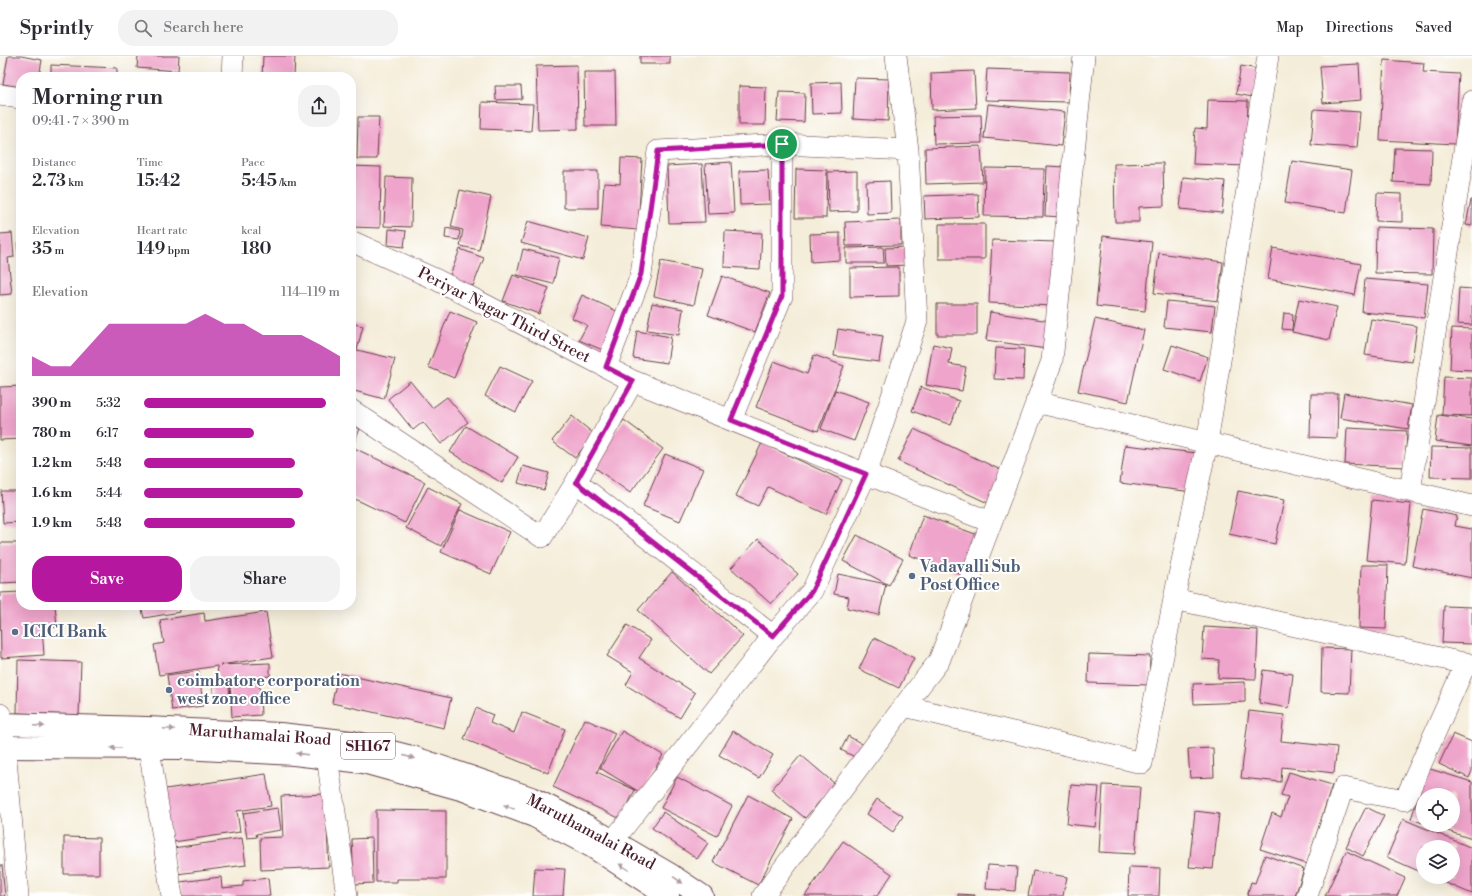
<!DOCTYPE html>
<meta charset="utf-8">
<style>
body{margin:0;font-family:"Libre Bodoni",serif;background:#f2f2f3;color:#2b2b33;height:100vh;display:flex;flex-direction:column;font-size:15px;white-space:nowrap}
*{box-sizing:border-box;margin:0}
p{font-size:13px;color:#7c7c81}
.icon{flex:none;width:22px;height:22px;fill:none;stroke:currentColor;stroke-width:2;stroke-linecap:round;stroke-linejoin:round}
.map{position:relative;flex:1;overflow:hidden}
.panel{position:absolute;left:16px;top:16px;width:340px;height:538px;display:flex;flex-direction:column;background:#fff;border-radius:16px;box-shadow:0 4px 16px #0002}
.panel>*{flex:none}
.tools{position:absolute;left:1416px;top:732px;display:grid;gap:8px}
.tools a{display:grid;place-items:center;width:44px;height:44px;border-radius:50%;background:#fff;box-shadow:0 4px 16px #0002;font-size:20px}
.pin{position:absolute;display:grid;place-items:center;width:34px;height:34px;color:#fff;margin:-17px;border:2px solid #fff;border-radius:50%;box-shadow:0 1px 4px #0007}
.round{display:grid;place-items:center;flex:none;width:42px;height:42px;border-radius:16px;background:#f2f2f3}
.headline{display:flex;align-items:center;justify-content:space-between;height:68px;padding:0 16px}
h1{font-size:22px;font-weight:600;line-height:30px}
.metrics{display:grid;grid-template-columns:repeat(3,1fr);gap:6px;height:68px;padding:4px 16px}
.metrics div{display:grid;align-content:center}
.metrics b{font-size:17px;font-weight:600}
.metrics small{font-size:11px;font-weight:400}
.metrics p{font-size:11px}
.chart{height:112px;padding:8px 16px}
.chart p{display:flex;justify-content:space-between}
.chart svg{width:100%;height:72px;margin-top:4px;fill:#b5179e;opacity:.7}
.button{display:flex;gap:8px;margin-top:auto;padding:8px 16px}
.button a{flex:1;height:46px;border-radius:16px;background:#b5179e;color:#fff;font-size:16px;font-weight:600;line-height:46px;text-align:center}
.button a+a{background:#f2f2f3;color:#2b2b33}
ul{padding:0 16px;list-style:none;font-size:13px}
li{display:grid;grid-template-columns:64px 48px 1fr;align-items:center;height:30px}
li i{height:10px;border-radius:5px;background:#b5179e}
header{display:flex;align-items:center;gap:24px;box-sizing:border-box;height:56px;padding:0 20px;background:#fff;border-bottom:1px solid #e1e1e2}
header strong{font-size:19px}
nav{display:flex;gap:22px;margin-inline-start:auto;font-size:14px}
.search{width:280px;height:36px;background:#f2f2f3;display:flex;align-items:center;gap:10px;box-sizing:border-box;padding:0 14px;border-radius:16px;color:#7c7c81;font-size:15px}
.map>svg:first-child{display:block}
</style>
<header>
<strong>Sprintly</strong>
<div class="search"><svg class="icon" aria-label="search" viewBox="0 0 24 24"><circle cx="10" cy="10" r="6"/><path d="M15 15l6 6"/></svg>Search here</div>
<nav><a>Map</a><a>Directions</a><a>Saved</a></nav>
</header>
<div class="map">
<svg width="1472" height="840" viewBox="0 0 1472 840">
<rect width="100%" height="100%" fill="#fff"/>
<filter id="ink" filterUnits="userSpaceOnUse"><feTurbulence type="fractalNoise" baseFrequency=".025" numOctaves="2"/><feDisplacementMap in="SourceGraphic" scale="8" xChannelSelector="R" yChannelSelector="G"/><feConvolveMatrix kernelMatrix="1 2 1 2 8 2 1 2 1" color-interpolation-filters="sRGB"/></filter>
<filter id="wash" filterUnits="userSpaceOnUse"><feTurbulence type="fractalNoise" baseFrequency=".012" numOctaves="4" result="noise"/><feDisplacementMap in="SourceGraphic" scale="16" xChannelSelector="R" yChannelSelector="G"/><feGaussianBlur stdDeviation="0.9" result="paint"/><feColorMatrix in="noise" values="0 0 0 0 0 0 0 0 0 0 0 0 0 0 0 0 0 1.4 0 .05"/><feComposite in="paint" operator="in"/></filter>
<g filter="url(#wash)">
<rect width="100%" height="100%" fill="#f4edd9"/>
<g id="blocks">
<!-- building -->
<path fill="#efa5cb" d="M8,0H21L42,4L39,21H21V31L3,28Z
M138,0H179L178,15L137,12Z
M263,0H295L294,21H262Z
M640,0H670V8H640Z
M1384,4L1424,7L1423,16L1459,18L1455,88L1380,84Z
M1359,8L1361,44L1323,47L1320,10Z
M51,9L117,12V21H51Z
M577,9L578,73L538,74L536,10Z
M1241,10L1258,13L1253,41L1236,38Z
M987,13L1070,16L1069,46L985,44Z
M974,15L976,52L932,54L931,17Z
M584,16H615L616,70H585Z
M855,22L889,23L888,65L853,63Z
M841,26L842,57L812,58L811,27Z
M495,30H521L522,43L496,44Z
M739,30L766,31L765,69H739Z
M779,36L805,37L804,66L777,65Z
M1208,44L1248,45L1246,110L1193,108L1195,72L1207,73Z
M482,46L533,48L531,75L481,73Z
M988,48L1065,56L1061,90L984,82Z
M1314,53L1360,56L1357,92L1311,89Z
M981,59L982,87L934,88L933,60Z
M358,61H379L377,103H357Z
M981,90L983,126L926,128L925,92Z
M1395,92L1432,93L1431,128L1393,126Z
M621,102L642,103L638,174L601,171L604,127L620,128Z
M1292,105L1352,114L1346,157L1285,147Z
M731,106L734,157L708,158L705,108Z
M1163,107L1164,150L1139,151V166H1115L1114,108Z
M702,108L705,166L669,167L667,110Z
M351,110L381,111L380,172L351,171Z
M1047,110L1065,111L1063,161L1045,160Z
M985,112L1044,113L1043,161L984,160Z
M796,113L827,114L826,162H795Z
M768,114L770,148L740,149L739,115Z
M564,115H598V152H564Z
M857,115V155L829,156L828,116Z
M386,121L412,122L411,171L384,170Z
M1183,121L1225,125L1222,157L1180,153Z
M890,125L891,157L867,158L866,126Z
M460,134L491,141L479,194L460,190L463,174L451,171Z
M1377,137L1402,138V166L1376,165Z
M978,138L979,161L925,163L924,140Z
M1471,144H1472V170L1466,169Z
M901,164V189L846,190L845,166Z
M528,165L589,182L583,204L521,187Z
M939,168H985V203H939Z
M1376,171L1433,173L1432,218L1375,217Z
M446,172L460,175L459,184L445,182Z
M389,173L406,175L404,191L388,189Z
M725,175L762,177L760,213L724,211Z
M12,177L14,201L8,202L12,238L0,239V178Z
M840,177V204L811,206L810,178Z
M1103,180L1152,186L1145,255L1096,250Z
M992,184L1057,186L1054,250L989,247Z
M18,187H21V227H20Z
M883,191L884,207H846V192Z
M906,191L907,209L886,210L885,192Z
M1273,192L1361,208L1355,239L1268,223Z
M460,193L484,202L473,230L449,222Z
M523,193L559,202L553,228L517,219Z
M1159,197L1223,206L1218,245L1154,237Z
M661,205L702,213L694,249L654,240Z
M899,211V240L850,241V212Z
M513,219L549,232L539,258L503,245Z
M722,220L770,237L755,276L708,259Z
M1365,223L1428,228L1424,262L1362,256Z
M1459,232L1472,233V269L1457,268Z
M582,239L623,258L605,295L579,284L587,269L572,262Z
M1299,243L1337,251L1329,284L1292,276Z
M1167,245L1215,250L1212,276L1164,271Z
M652,247L683,253L679,279L647,274Z
M937,248H977V279H937Z
M450,255L477,266L454,322L428,311Z
M990,256L1050,265L1046,293L986,284Z
M1284,257L1293,258L1292,274L1282,273Z
M1095,263L1144,274L1128,346L1078,335Z
M1371,263L1417,270L1412,306L1365,299Z
M351,267L363,270L357,294L395,303L384,343L351,334Z
M1452,272L1472,273V314L1450,313Z
M838,273L883,280L879,306L834,300Z
M637,275L671,281L667,307L633,302Z
M933,288L952,292L949,308L966,311L962,335L926,329Z
M1172,289L1208,301L1200,325L1164,313Z
M996,292L1024,293L1023,324L994,323Z
M814,299L844,310L818,375L756,351L774,305L807,318Z
M500,310L532,325L516,356L485,340Z
M1444,321L1472,322V360L1442,359Z
M410,325L432,352L447,341L468,366L441,388L423,366L413,374L388,343Z
M21,330V383L0,384V331Z
M921,331L959,345L951,369L912,355Z
M835,334L869,346L854,385L821,373Z
M1344,337L1412,349L1408,373L1340,362Z
M1311,338H1338L1337,382L1310,381Z
M1438,359L1472,363V390L1435,385Z
M572,360L594,378L575,402L552,385Z
M624,364L663,393L630,437L590,408Z
M351,369L360,373L352,391L425,426L405,467L351,441Z
M466,370L518,401L502,427L450,396Z
M1347,372L1407,375L1405,411L1345,408Z
M914,373L1005,416L990,448L898,405Z
M762,387L842,424L826,458L768,431L758,450L736,440Z
M1125,389L1197,397L1193,436L1120,427Z
M1431,391L1472,392V422L1430,421Z
M665,398L703,413L680,465L643,450Z
M523,410L549,417L544,434L518,427Z
M428,431L462,448L441,490L406,472Z
M1,435H21V466L3,467Z
M1238,435L1284,444L1275,488L1229,478Z
M1372,444L1411,448L1405,508L1366,504Z
M1423,453L1457,460L1455,470L1472,473V522L1412,510Z
M460,454L510,476L491,518L441,496Z
M923,459L978,479L963,519L909,499Z
M857,479L903,503L889,529L843,505Z
M758,483L798,518L771,548L731,512Z
M0,487H21V526L0,527Z
M1361,509H1388L1386,573L1359,572Z
M672,516L743,580L709,618L638,554Z
M838,518L886,528L879,559L847,552L849,541L834,538Z
M21,536V549H55L57,571H42L44,599L1,602L0,537Z
M141,549H179L180,556L144,562Z
M1444,550L1472,551V588L1442,587Z
M266,556L273,601L220,609L270,607V620L259,621L261,659L232,661L230,626H219L217,610L159,619L154,589L164,587L160,564L204,557L205,565Z
M627,569L651,584L639,602L695,637L680,662L626,629L633,616L607,600Z
M1204,571L1258,574L1256,623L1218,622L1219,604L1202,603Z
M874,582L914,602L899,632L859,613Z
M1322,592L1351,593L1349,637L1321,636Z
M1089,598L1150,600L1149,629L1088,627Z
M18,604L81,606L79,659L17,657Z
M1263,614L1293,618L1289,652L1259,647Z
M199,615L203,650L172,654L167,619Z
M338,617L451,642L444,672L332,647Z
M1245,626V646L1194,648L1193,628Z
M229,629L230,645L214,646L213,630Z
M476,652L493,659L490,667L514,677L522,656L565,673L548,717L464,683Z
M1249,655L1284,659L1281,685L1337,691L1334,717L1282,711L1281,726L1241,722Z
M585,663L615,677L597,716L635,734L621,763L553,731Z
M622,675L663,699L641,737L600,712Z
M733,675L773,699L759,722L719,699Z
M1453,678L1472,686V715L1469,722L1439,708Z
M848,680L864,689L857,702L841,694Z
M1213,692L1214,721L1190,722L1188,693Z
M801,699L835,728L805,762L771,734Z
M1427,712L1472,726V783L1429,769H1453V739H1423V767L1411,763Z
M1289,716L1332,729L1307,808L1260,793L1272,757L1281,761L1288,741L1281,739Z
M266,718L271,750L237,755L240,776L167,787L159,734Z
M677,721L732,750L717,780L661,752Z
M1071,729L1099,731L1095,771L1067,768Z
M1103,729L1140,731L1135,798L1099,796Z
M325,738L329,811L261,814L260,782L283,781L281,740Z
M748,739L793,763L758,829L713,806Z
M877,743L903,760L893,776L867,758Z
M1366,751L1384,760L1363,800L1346,791Z
M278,752L281,774L256,778L257,781L247,782L243,757Z
M376,754L446,755V823H397V826H376Z
M1195,755L1219,758L1213,813L1189,811Z
M663,756L708,787L697,803L652,772Z
M1403,763L1472,792V838L1432,821H1453V791H1423V817L1387,801Z
M64,781L99,782V818H64Z
M242,782L246,809L177,818L173,792Z
M372,782L373,827L354,828L352,783Z
M843,785L892,818L877,840H805Z
M1346,795L1405,822L1397,840H1325Z
M1265,799L1304,813L1295,840H1247L1251,826L1255,827Z
M0,809H2L5,840H0Z
M988,809L1017,811L1015,835L986,833Z
M1129,811L1160,812L1159,840H1128Z
M535,812L565,813L563,840H533Z
M1033,815L1067,821L1063,840H1028Z
M221,821L222,832L243,830V825L268,822L270,840H182L180,826Z
M958,838L975,839V840H958Z"/>
</g>
</g>
<g filter="url(#ink)">
<use href="#blocks" fill-opacity="0" stroke="#643e45" stroke-width="1"/>
<g fill="none" stroke-linecap="round" stroke-linejoin="round">
<!-- street casing -->
<g stroke="#643e45" stroke-width="22">
<path id="street" d="M232,21L233,0
M0,39L21,42
M351,185L437,224L633,325L866,418L991,466
M606,311L641,219L658,95L782,88L908,94
M633,325L576,426L773,580L812,535L866,418L917,265L908,94L896,0
M1036,346L1472,450
M351,354L542,481L576,426
M731,364L782,240V88
M1410,435L1472,45
M1174,543L1207,387L1268,0
M904,650L1142,707L1174,543L1472,609
M0,658L5,691L18,840
M149,692L172,840
M327,701L347,840
M613,785L773,580
M763,840L904,650L939,605L1052,305L1084,0
M1307,840L1343,732L1405,744L1466,607"/>
</g>
<!-- primary casing -->
<g stroke="#643e45" stroke-width="24">
<path id="primary" d="M0,668L147,672L280,678L352,686L415,702L531,742L589,771L669,818L702,840
M0,691L183,692L294,698L363,706L464,734L534,760L593,791L668,840"/>
</g>
<!-- street -->
<use href="#street" stroke="#fff" stroke-width="21"/>
<!-- primary -->
<use href="#primary" stroke="#fff" stroke-width="22"/>
</g>
<!-- one-way arrows -->
<defs><path id="oneway-solid" d="M-6-.8H1V-3.2L6.5 0L1 3.2V.8H-6Z"/></defs>
<g fill="#ae9aa0">
<use href="#oneway-solid" transform="translate(39 670) rotate(2)"/>
<use href="#oneway-solid" transform="translate(169 673) rotate(3)"/>
<use href="#oneway-solid" transform="translate(116 692) rotate(-180)"/>
<use href="#oneway-solid" transform="translate(302 698) rotate(-173)"/>
<use href="#oneway-solid" transform="translate(409 701) rotate(15)"/>
<use href="#oneway-solid" transform="translate(509 751) rotate(-160)"/>
<use href="#oneway-solid" transform="translate(624 811) rotate(-147)"/>
<use href="#oneway-solid" transform="translate(678 824) rotate(34)"/>
</g>
</g>
<g fill="none" stroke-linecap="round" stroke-linejoin="round" filter="url(#ink)">
<!-- route casing -->
<g stroke="#fff" stroke-width="8">
<path id="route" d="M782,88V240L731,364L866,418L812,535L773,580L576,426L633,325L606,311L641,218L658,95Z"/>
</g>
<!-- route -->
<use href="#route" stroke="#b5179e" stroke-width="5"/>
</g>
<!-- markers -->
<g fill="#5c6f8a" stroke="#fff" stroke-width="1.5">
<circle cx="912" cy="520" r="4"/>
<circle cx="15" cy="576" r="4"/>
<circle cx="169" cy="634" r="4"/>
</g>
<g text-anchor="middle" dominant-baseline="central" stroke-width="4" stroke-linejoin="round" paint-order="stroke">
<!-- shield labels -->
<rect fill="#fff" stroke="#80626b" stroke-width="1" x="341" y="677" width="54" height="26" rx="3"/>
<g font-size="15" font-weight="bold" fill="#4a1f2b">
<text x="368" y="690">SH167</text>
</g>
<!-- street labels -->
<g font-size="16" fill="#4a1f2b" stroke="#fff">
<text transform="translate(504 259) rotate(27)">Periyar Nagar Third Street</text>
<text transform="translate(260 679) rotate(4)">Maruthamalai Road</text>
<text transform="translate(591 776) rotate(28)">Maruthamalai Road</text>
</g>
<!-- service labels -->
<g font-size="16" font-weight="bold" fill="#4e5e75" stroke="#fff" text-anchor="start">
<text x="920" y="511">Vadavalli Sub<tspan x="920" dy="18">Post Office</tspan></text>
<text x="23" y="576">ICICI Bank</text>
<text x="177" y="625">coimbatore corporation<tspan x="177" dy="18">west zone office</tspan></text>
</g>
</g>
</svg>
<div class="tools">
<a><svg class="icon" aria-label="locate" viewBox="0 0 24 24"><circle cx="12" cy="12" r="6"/><path d="M12 2v4M12 18v4M2 12h4M18 12h4"/></svg></a>
<a><svg class="icon" aria-label="layers" viewBox="0 0 24 24"><path d="M12 4l9 5-9 5-9-5zM3 14l9 5 9-5"/></svg></a>
</div>
<div class="pin" style="left:782px;top:88px;background:#1e9e55"><svg class="icon" aria-label="arrive" viewBox="0 0 24 24"><path d="M6 21V4h12l-3 4 3 4H6"/></svg></div>
<section class="panel">
<div class="headline"><div><h1>Morning run</h1><p>09:41 · 7 × 390 m</p></div><a class="round"><svg class="icon" aria-label="share" viewBox="0 0 24 24"><path d="M12 15V3M7 8l5-5 5 5M5 13v7h14v-7"/></svg></a></div>
<div class="metrics">
<div><p>Distance</p><b>2.73<small> km</small></b></div>
<div><p>Time</p><b>15:42</b></div>
<div><p>Pace</p><b>5:45<small> /km</small></b></div>
</div>
<div class="metrics">
<div><p>Elevation</p><b>35<small> m</small></b></div>
<div><p>Heart rate</p><b>149<small> bpm</small></b></div>
<div><p>kcal</p><b>180</b></div>
</div>
<div class="chart"><p><span>Elevation</span>114–119 m</p>
<svg viewBox="0 0 160 44" preserveAspectRatio="none"><path d="M0 44V32L10 38L20 38L30 25L40 12L50 12L60 12L70 12L80 12L90 6L100 12L110 12L120 19L130 19L140 19L150 25L160 32V44z"/></svg>
</div>
<ul>
<li><b>390 m</b>5:32<i style="width:93%"></i></li>
<li><b>780 m</b>6:17<i style="width:56%"></i></li>
<li><b>1.2 km</b>5:48<i style="width:77%"></i></li>
<li><b>1.6 km</b>5:44<i style="width:81%"></i></li>
<li><b>1.9 km</b>5:48<i style="width:77%"></i></li>
</ul>
<div class="button"><a>Save</a><a>Share</a></div>
</section>
</div>
